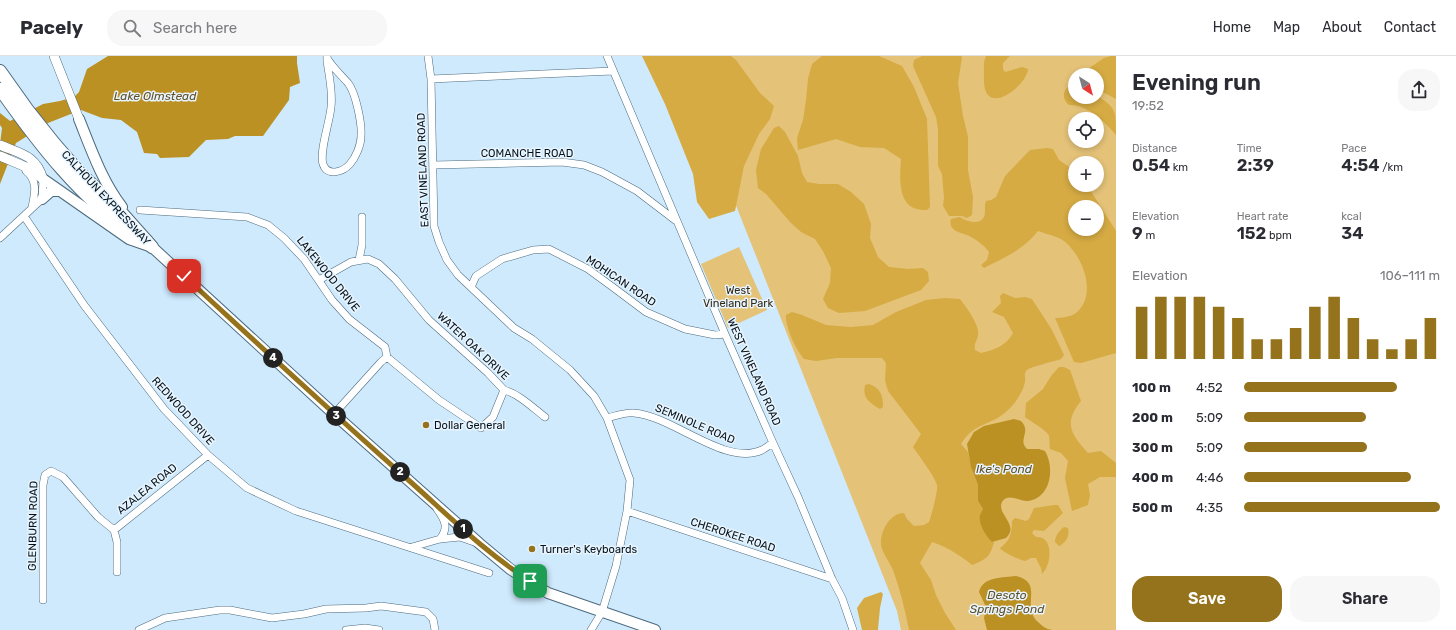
<!DOCTYPE html>
<meta charset="utf-8">
<style>
body{margin:0;font-family:Rubik,sans-serif;background:#f7f7f7;color:#2b2b33;height:100vh;display:flex;flex-direction:column;font-size:15px;white-space:nowrap}
*{box-sizing:border-box;margin:0}
p{font-size:13px;color:#7c7c81}
.icon{flex:none;width:22px;height:22px;fill:none;stroke:currentColor;stroke-width:2;stroke-linecap:round;stroke-linejoin:round}
.map{position:relative;flex:1;overflow:hidden}
.side{display:flex;flex-direction:column;background:#fff;width:340px}
.side>*{flex:none}
.needle{width:26px;rotate:144deg}
.controls{position:absolute;left:1068px;top:12px;display:grid;gap:8px}
.controls a{display:grid;place-items:center;width:36px;height:36px;border-radius:50%;background:#fff;box-shadow:0 2px 6px #0003;font-size:20px}
.pin{position:absolute;display:grid;place-items:center;width:34px;height:34px;color:#fff;margin:-17px;border-radius:8px;box-shadow:0 2px 6px #0006}
.km{position:absolute;width:20px;height:20px;margin:-10px;border-radius:50%;background:#222;color:#fff;font-size:11px;line-height:20px;text-align:center}
.round{display:grid;place-items:center;flex:none;width:42px;height:42px;border-radius:16px;background:#f7f7f7}
.head{display:flex;align-items:center;justify-content:space-between;height:68px;padding:0 16px}
h1{font-size:22px;font-weight:600;line-height:30px}
.metrics{display:grid;grid-template-columns:repeat(3,1fr);gap:6px;height:68px;padding:4px 16px}
.metrics div{display:grid;align-content:center}
.metrics b{font-size:17px;font-weight:600}
.metrics small{font-size:11px;font-weight:400}
.metrics p{font-size:11px}
.chart{height:112px;padding:8px 16px}
.chart p{display:flex;justify-content:space-between}
.chart svg{width:100%;height:72px;margin-top:4px;stroke:#95731c;stroke-width:6}
.primary-button{display:flex;gap:8px;margin-top:auto;padding:8px 16px}
.primary-button a{flex:1;height:46px;border-radius:16px;background:#95731c;color:#fff;font-size:16px;font-weight:600;line-height:46px;text-align:center}
.primary-button a+a{background:#f7f7f7;color:#2b2b33}
ul{padding:0 16px;list-style:none;font-size:13px}
li{display:grid;grid-template-columns:64px 48px 1fr;align-items:center;height:30px}
li i{height:10px;border-radius:5px;background:#95731c}
header{display:flex;align-items:center;gap:24px;box-sizing:border-box;height:56px;padding:0 20px;background:#fff;border-bottom:1px solid #e1e1e2}
header strong{font-size:19px}
nav{display:flex;gap:22px;margin-inline-start:auto;font-size:14px}
.search{width:280px;height:36px;background:#f7f7f7;display:flex;align-items:center;gap:10px;box-sizing:border-box;padding:0 14px;border-radius:16px;color:#7c7c81;font-size:15px}
main{display:flex;flex:1;min-height:0}
.map>svg:first-child{display:block}
</style>
<header>
<strong>Pacely</strong>
<div class="search"><svg class="icon" aria-label="search" viewBox="0 0 24 24"><circle cx="10" cy="10" r="6"/><path d="M15 15l6 6"/></svg>Search here</div>
<nav><a>Home</a><a>Map</a><a>About</a><a>Contact</a></nav>
</header>
<main>
<div class="map">
<svg width="1116" height="574" viewBox="0 0 1116 574">
<rect width="100%" height="100%" fill="#cfeafd"/>
<!-- green -->
<path fill="#e4c278" fill-rule="evenodd" d="M730,0H1116V574H901L897,555L687,26ZM1075,19H1097V41H1075ZM1075,63H1097V85H1075ZM1075,107H1097V129H1075ZM1075,151H1097V173H1075Z
M739,191L767,254L728,272L701,208Z"/>
<!-- forest -->
<path fill="#d6ab44" fill-rule="evenodd" d="M642,0H731L736,4L760,37L774,50L770,63L759,78L744,110L735,155L709,163L697,146L693,118L665,48Z
M822,0H879L902,10L914,31L927,63L930,151L927,154C924,154 920,154 917,153C897,148 900,119 901,103L884,92L860,91L836,83L798,94L797,82L803,64L806,44L808,23L812,8Z
M922,0H961L962,1L958,27L963,60L968,81V114L973,141L972,159L967,162L962,160H949L943,150L944,142L942,118L938,110V73L936,61L913,10L914,4Z
M986,0H1010L1003,7V13L1005,16L1022,11L1028,13C1027,30 982,65 984,21C984,14 983,6 986,0Z
M1111,0H1116V43L1097,33V19H1086L1085,15L1104,2Z
M1075,26V41H1097V39C1116,53 1116,53 1116,79C1105,66 1087,48 1069,49C1059,41 1065,30 1075,26Z
M779,70L785,76L798,100L802,117L807,126L819,128H838L851,136L864,148L871,168L870,182L878,201L889,211L908,213L923,212L928,216L929,225L921,234L865,255L839,257L828,252L823,243L830,227L831,212L823,195L815,183L801,176L790,166L766,138L758,132L756,114L761,93L774,72Z
M1047,92L1053,93L1059,104L1075,115V129H1087L1116,175V297L1081,307L1074,306L1055,262C1061,262 1071,261 1076,257C1098,239 1083,200 1064,185C1057,180 1046,178 1038,175C1024,193 1004,202 984,212L981,209L987,204L989,196C984,189 977,184 969,180C961,176 948,176 951,163L960,161C966,165 979,170 984,161C986,156 984,150 986,145L991,144L996,141L1005,120L1030,94ZM1075,151H1097V173H1075Z
M1003,237L1015,242L1025,241L1032,243L1052,274L1064,299L1061,303C1055,305 1030,311 1027,314C1023,318 1026,322 1025,326C1023,336 1015,348 1007,355C991,370 974,366 961,388L968,396L973,417L978,429V445L983,453L992,486H994C990,501 987,503 972,509C960,499 947,491 932,486L920,507L931,524L936,539L945,557L956,574H909C905,554 900,533 893,514C890,507 882,496 881,489C880,475 890,457 904,457L907,463L914,470L924,469L929,466C932,457 938,436 937,429C934,419 919,400 913,391L921,378L888,335L885,324L886,307L882,302H837L816,305L804,303C796,294 785,271 786,259L792,256L802,259L826,269L851,271L873,269L896,256L926,244L945,242L960,243C966,251 980,269 978,279C977,286 974,286 975,294L981,297C994,294 1006,290 1013,277L1004,261L992,256L1001,247L1000,240Z
M1059,311H1064L1070,314L1081,345C1063,367 1071,378 1088,397L1101,395L1116,407V421H1100L1088,428L1090,439L1088,449L1072,455L1065,422L1068,405L1061,397L1050,393C1049,389 1050,384 1049,380C1048,375 1030,365 1025,361L1026,347L1043,333L1051,320Z
M869,328C881,332 883,340 883,351L880,353C870,347 862,342 865,329Z
M1054,449H1058L1063,457L1044,475L1034,474L1032,477L1036,481C1055,480 1051,510 1042,518L1041,512L1036,502H1031L1025,505C1018,503 1004,497 1000,492C1010,485 1012,477 1012,465L1015,462L1026,465L1029,463L1034,452Z
M1064,471L1068,472C1070,479 1066,487 1059,490L1055,486C1055,480 1059,475 1064,471Z
M881,536L883,538L880,552L878,574H862L857,552L864,542Z"/>
<!-- water -->
<path fill="#bb9123" d="M108,0H297V7L300,27L290,31L289,44L263,80H235L228,83L206,84L189,101L160,102L157,98L144,97L137,76L121,64L102,62L81,54L48,67L16,87L0,128V88L2,72L0,69V57L10,65L43,48L60,45L74,41L79,36L87,13Z
M1014,363L1021,365C1032,376 1017,383 1027,393H1039L1045,395C1055,412 1051,442 1028,445C1021,446 1008,436 1002,446C996,458 1020,469 1006,482L992,486C986,480 978,468 980,459C981,457 982,455 983,453L978,445V429L971,411L967,388L974,376L984,370Z
M1016,520C1045,527 1020,550 1038,566C1042,570 1046,573 1052,574H987L984,562L986,551L979,536C983,520 1003,522 1016,520Z"/>
<g fill="none" stroke-linecap="round" stroke-linejoin="round">
<!-- street casing -->
<g stroke="#4c6a7f" stroke-width="8">
<path id="street" d="M428,0L431,23L434,170L439,186L447,204L458,219L514,272L532,283L570,314L594,340L607,362L630,424L627,455L616,510L602,556L591,574
M607,0L725,278L773,387L798,441L832,523L842,542L853,574
M327,2C332,11 341,19 348,27C356,37 362,68 361,80C361,89 356,101 350,108C343,116 327,121 323,108C319,96 330,65 331,51C333,36 329,20 327,5V0
M431,23L613,15
M433,109L562,106L584,109L602,116L637,135L675,164
M26,115C38,125 35,137 32,151
M140,154L247,161L268,169L284,182L304,203L332,244L349,263L385,291L387,301L381,306L334,358
M24,160L84,249L164,353L208,399L247,432L296,455L489,517
M0,182L42,143L43,123
M359,204L362,189V161
M319,224L351,206L368,203L379,208L395,223L429,264L488,317L504,334L493,361L481,372L439,344L387,301
M471,231L476,220L502,203L533,194L549,193L588,213L614,232L646,256L685,273L715,279L725,278
M504,334C519,338 533,352 545,361
M607,362C615,360 626,356 634,357C673,360 725,411 762,394C766,392 769,389 773,387
M437,453C445,464 449,472 440,483
M627,455L832,523
M412,491L440,483L460,481L477,487
M117,516V486L114,474L208,399
M43,544V429L45,419L51,415L63,421L98,461L114,474
M139,574L165,562L220,554H230L272,562L304,558L326,553L366,552L381,550L426,556L433,563L435,574
M346,574L365,572L379,574"/>
</g>
<!-- secondary casing -->
<g stroke="#4c6a7f" stroke-width="10">
<path id="secondary" d="M54,0L79,63
M0,89C21,98 36,99 43,123
M0,100L26,111L43,123"/>
</g>
<!-- primary casing -->
<g stroke="#4c6a7f" stroke-width="12">
<path id="primary" d="M79,63C91,93 102,125 122,151
M43,123L129,183L152,191
M42,143L51,135H60
M147,184L152,191L334,358L480,488L510,513L548,537L655,574"/>
</g>
<!-- highway casing -->
<g stroke="#4c6a7f" stroke-width="14">
<path id="highway" d="M0,15L27,53L54,87L80,117L119,154L152,191
M0,33C38,87 81,143 136,180"/>
</g>
<!-- street -->
<use href="#street" stroke="#fff" stroke-width="7"/>
<!-- secondary -->
<use href="#secondary" stroke="#fff" stroke-width="9"/>
<!-- primary -->
<use href="#primary" stroke="#fff" stroke-width="10"/>
<!-- highway -->
<use href="#highway" stroke="#fff" stroke-width="12"/>
</g>
<g fill="none" stroke-linecap="round" stroke-linejoin="round">
<!-- route casing -->
<g stroke="#fff" stroke-width="8">
<path id="route" d="M184,220C257,287 330,355 405,421C446,457 484,496 530,525"/>
</g>
<!-- route -->
<use href="#route" stroke="#95731c" stroke-width="5"/>
</g>
<!-- markers -->
<g fill="#95731c" stroke="#e8f5ff" stroke-width="1.5">
<circle cx="426" cy="369" r="4"/>
<circle cx="532" cy="493" r="4"/>
</g>
<g text-anchor="middle" dominant-baseline="central" stroke-width="3" stroke-linejoin="round" paint-order="stroke">
<!-- street labels -->
<g font-size="11" fill="#06121a" stroke="#e8f5ff">
<text x="527" y="97">COMANCHE ROAD</text>
<text transform="translate(423 114) rotate(-92)">EAST VINELAND ROAD</text>
<text transform="translate(106 142) rotate(47)">CALHOUN EXPRESSWAY</text>
<text transform="translate(328 218) rotate(51)">LAKEWOOD DRIVE</text>
<text transform="translate(621 225) rotate(34)">MOHICAN ROAD</text>
<text transform="translate(473 290) rotate(43)">WATER OAK DRIVE</text>
<text transform="translate(754 316) rotate(66)">WEST VINELAND ROAD</text>
<text transform="translate(183 355) rotate(48)">REDWOOD DRIVE</text>
<text transform="translate(695 368) rotate(23)">SEMINOLE ROAD</text>
<text transform="translate(147 433) rotate(-39)">AZALEA ROAD</text>
<text transform="translate(33 470) rotate(-89)">GLENBURN ROAD</text>
<text transform="translate(733 479) rotate(18)">CHEROKEE ROAD</text>
</g>
<!-- park labels -->
<g font-size="11" fill="#312817" stroke="#e8f5ff">
<text x="738" y="234">West<tspan x="738" dy="13">Vineland Park</tspan></text>
</g>
<!-- poi labels -->
<g font-size="11" fill="#06121a" stroke="#e8f5ff" text-anchor="start">
<text x="434" y="369">Dollar General</text>
<text x="540" y="493">Turner's Keyboards</text>
</g>
<!-- water labels -->
<g font-size="12" font-style="italic" fill="#614f25" stroke="#e8f5ff">
<text x="155" y="40">Lake Olmstead</text>
<text x="1004" y="413">Ike's Pond</text>
<text x="1007" y="539">Desoto<tspan x="1007" dy="14">Springs Pond</tspan></text>
</g>
</g>
</svg>
<div class="controls">
<a><svg class="needle" viewBox="-14 -14 28 28"><path d="M0-13l5 13h-10z" fill="#e53935"/><path d="M0 13l5-13h-10z" fill="#7c7c81"/></svg></a>
<a><svg class="icon" aria-label="locate" viewBox="0 0 24 24"><circle cx="12" cy="12" r="6"/><path d="M12 2v4M12 18v4M2 12h4M18 12h4"/></svg></a>
<a>+</a>
<a>−</a>
</div>
<div class="pin" style="left:530px;top:525px;background:#1e9e55"><svg class="icon" aria-label="arrive" viewBox="0 0 24 24"><path d="M6 21V4h12l-3 4 3 4H6"/></svg></div>
<div class="pin" style="left:184px;top:220px;background:#d93025"><svg class="icon" aria-label="check" viewBox="0 0 24 24"><path d="M5 12l5 5 9-10"/></svg></div>
<b class="km" style="left:463px;top:473px">1</b>
<b class="km" style="left:400px;top:416px">2</b>
<b class="km" style="left:336px;top:360px">3</b>
<b class="km" style="left:273px;top:302px">4</b>
</div>
<section class="side">
<div class="head"><div><h1>Evening run</h1><p>19:52</p></div><a class="round"><svg class="icon" aria-label="share" viewBox="0 0 24 24"><path d="M12 15V3M7 8l5-5 5 5M5 13v7h14v-7"/></svg></a></div>
<div class="metrics">
<div><p>Distance</p><b>0.54<small> km</small></b></div>
<div><p>Time</p><b>2:39</b></div>
<div><p>Pace</p><b>4:54<small> /km</small></b></div>
</div>
<div class="metrics">
<div><p>Elevation</p><b>9<small> m</small></b></div>
<div><p>Heart rate</p><b>152<small> bpm</small></b></div>
<div><p>kcal</p><b>34</b></div>
</div>
<div class="chart"><p><span>Elevation</span>106–111 m</p>
<svg viewBox="0 0 160 44" preserveAspectRatio="none"><path d="M5 44V12M15 44V6M25 44V6M35 44V6M45 44V12M55 44V19M65 44V32M75 44V32M85 44V25M95 44V12M105 44V6M115 44V19M125 44V32M135 44V38M145 44V32M155 44V19"/></svg>
</div>
<ul>
<li><b>100 m</b>4:52<i style="width:78%"></i></li>
<li><b>200 m</b>5:09<i style="width:62%"></i></li>
<li><b>300 m</b>5:09<i style="width:63%"></i></li>
<li><b>400 m</b>4:46<i style="width:85%"></i></li>
<li><b>500 m</b>4:35<i style="width:100%"></i></li>
</ul>
<div class="primary-button"><a>Save</a><a>Share</a></div>
</section>
</main>
